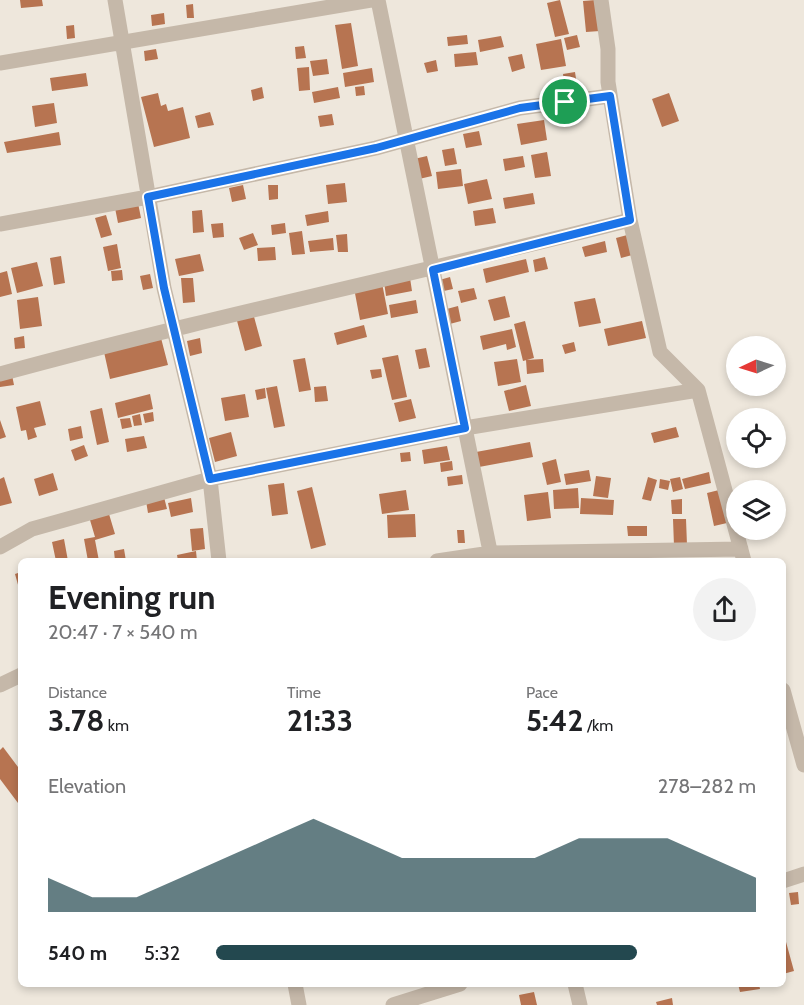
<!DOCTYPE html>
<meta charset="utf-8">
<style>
body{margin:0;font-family:Cabin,sans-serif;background:#f2f2f2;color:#202124;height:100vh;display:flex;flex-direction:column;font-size:22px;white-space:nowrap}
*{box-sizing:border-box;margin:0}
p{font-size:20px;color:#757577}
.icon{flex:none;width:33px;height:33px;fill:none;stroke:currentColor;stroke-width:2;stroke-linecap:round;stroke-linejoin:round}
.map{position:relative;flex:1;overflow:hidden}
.details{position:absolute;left:18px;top:558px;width:768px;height:429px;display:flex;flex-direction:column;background:#fff;border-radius:9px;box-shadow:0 3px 9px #0003}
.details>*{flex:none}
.needle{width:39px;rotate:266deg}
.buttons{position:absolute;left:726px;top:336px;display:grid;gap:12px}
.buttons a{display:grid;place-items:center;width:60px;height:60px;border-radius:50%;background:#fff;box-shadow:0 3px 9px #0003;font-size:30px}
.pin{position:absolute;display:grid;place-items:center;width:51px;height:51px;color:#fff;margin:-26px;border:3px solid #fff;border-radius:50%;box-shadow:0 2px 6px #0007}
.round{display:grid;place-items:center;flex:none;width:63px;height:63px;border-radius:32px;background:#f2f2f2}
.summary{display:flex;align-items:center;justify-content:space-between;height:102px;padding:0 30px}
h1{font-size:33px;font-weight:800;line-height:45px}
.stats{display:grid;grid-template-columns:repeat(3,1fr);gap:9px;height:102px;padding:6px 30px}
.stats div{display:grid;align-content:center}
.stats b{font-size:30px;font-weight:800}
.stats small{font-size:16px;font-weight:400}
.stats p{font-size:16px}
.chart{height:168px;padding:12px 30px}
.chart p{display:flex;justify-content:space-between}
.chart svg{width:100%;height:108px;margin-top:6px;fill:#23484f;opacity:.7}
ul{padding:0 30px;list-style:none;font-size:20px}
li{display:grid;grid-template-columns:96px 72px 1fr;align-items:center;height:45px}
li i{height:15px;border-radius:8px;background:#23484f}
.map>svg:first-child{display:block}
</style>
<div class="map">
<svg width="804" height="1005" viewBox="0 0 804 1005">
<rect width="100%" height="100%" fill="#eee7dc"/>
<!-- building -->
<path fill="#b77451" d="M20,0H42L43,6L21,8Z
M560,0L569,34L555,37L547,3Z
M596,0L600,31L586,32L583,1Z
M193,4L194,18H187L186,5Z
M164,13L165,24L152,26L151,15Z
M351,23L358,66L342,69L335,25Z
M74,25L75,38L67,39L66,26Z
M467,35L468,44L448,46L447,37Z
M577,35L580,47L567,50L564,38Z
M501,36L504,47L480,52L478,40Z
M561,39L566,66L541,70L536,44Z
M304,46L306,58L296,59L295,47Z
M156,49L158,59L145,61L144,51Z
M476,52L478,65L455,67L454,54Z
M522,54L525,68L512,72L508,57Z
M327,59L329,74L313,76L310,61Z
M436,60L438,71L427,73L424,63Z
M309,67L310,90L299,91L297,68Z
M372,68L374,82L345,87L343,73Z
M575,72L578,92L566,94L563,74Z
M86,73L88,86L52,91L50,78Z
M364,86L365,95L356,96L355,87Z
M262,87L264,98L253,101L251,90Z
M338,87L340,98L314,103L312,92Z
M158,93L161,106L166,104L168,111L183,107L190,138L154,147L141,97Z
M669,93L679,121L662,127L652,99Z
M54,103L57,123L35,127L32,106Z
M210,112L214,125L198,128L195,116Z
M332,114L334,125L320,127L318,116Z
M544,120L547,140L521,145L517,124Z
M479,131L482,145L466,148L463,134Z
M59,132L61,145L7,153L4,142Z
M454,148L457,164L445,166L442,150Z
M547,152L551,176L535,178L531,155Z
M427,156L432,176L419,179L414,159Z
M523,156L525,167L505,171L503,159Z
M461,169L463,186L438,189L436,172Z
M487,179L492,199L468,204L464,184Z
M345,183L347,202L328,204L326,185Z
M243,185L246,199L232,202L229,188Z
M268,185H278V199L269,200Z
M533,193L535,204L505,209L503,198Z
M138,203L141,218L118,223L115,208Z
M493,208L496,223L475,226L473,211Z
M202,210L204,232L193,233L192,211Z
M328,211L329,222L307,226L305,215Z
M106,215L112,235L101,238L95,218Z
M223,223L224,237L213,238L211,224Z
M285,223L286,233L272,235L271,225Z
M302,231L305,254L292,255L289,233Z
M253,233L258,245L244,250L239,238Z
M347,234L348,252H338L336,235Z
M631,234L636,254L621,258L616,238Z
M333,238L334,250L310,252L308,241Z
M605,241L607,252L585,257L582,247Z
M117,244L121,268L108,271L103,247Z
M275,247L276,260L258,261L257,248Z
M200,254L204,271L179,276L175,259Z
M61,256L65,283L54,285L50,258Z
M545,257L548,269L535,272L533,260Z
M526,259L529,272L486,283L483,269Z
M37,262L43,286L17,293L11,268Z
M122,270L123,280L112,281L111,271Z
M7,271L12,294L0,297V273Z
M150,274L153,288L143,290L140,276Z
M450,277L453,289L439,292L436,281Z
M181,278H193L195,302L183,303Z
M410,278L412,291L386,296L384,282Z
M382,283L388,314L360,320L354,288Z
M474,288L477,299L461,303L458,291Z
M505,296L510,317L494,321L488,300Z
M38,297L42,326L20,329L17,300Z
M595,298L601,323L579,327L574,302Z
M416,300L418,313L391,318L389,305Z
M458,306L461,321L446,325L443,310Z
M253,313L262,346L245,351L236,317Z
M525,321L534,358L523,361L514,324Z
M642,321L646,338L608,346L604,329Z
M364,325L367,337L337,345L334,333Z
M512,329L516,347L507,350L506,344L483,350L480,336Z
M24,336L25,348L15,349L14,338Z
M161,338L168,365L110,379L104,352Z
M200,338L202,353L190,356L187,341Z
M574,342L576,351L565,354L562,345Z
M426,348L430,367L419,369L415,350Z
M398,355L407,397L392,400L382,358Z
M305,358L311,390L299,392L293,360Z
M517,359L521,382L498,386L494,362Z
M543,359L544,372L527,374L526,360Z
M381,369L382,377L372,379L370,370Z
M12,375L14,385L0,387V377Z
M526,385L531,406L509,411L504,391Z
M277,386L285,426L274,428L266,388Z
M326,386L328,401L315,402L314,387Z
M265,388L266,398L257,400L255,390Z
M150,394L153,409L118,418L115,403Z
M245,394L249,417L225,421L221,398Z
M411,399L416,418L399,422L394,403Z
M40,401L46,425L34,428L37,437L28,440L26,430L21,431L16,407Z
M102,408L109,442L97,445L90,411Z
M153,412L154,421L145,423L143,414Z
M140,414L142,425L134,426L132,416Z
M130,418L132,427L122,429L120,419Z
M0,420L6,437L0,439Z
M81,426L83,438L70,441L68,429Z
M676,427L679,437L654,443L651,433Z
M231,432L237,456L215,462L209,438Z
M144,436L147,448L127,452L125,439Z
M530,442L533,457L479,467L476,452Z
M84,445L88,456L75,461L71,450Z
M447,446L450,460L424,464L422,450Z
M410,452L411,461L401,462L400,453Z
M556,459L561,482L547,485L542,463Z
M452,461L453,470L441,472L440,463Z
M589,470L591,481L566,485L564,474Z
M709,472L711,483L685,489L682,479Z
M53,473L58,490L39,496L34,479Z
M462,475L463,484L448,486L447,477Z
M596,476L611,478L608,498L593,496Z
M4,477L12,503L0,506V479Z
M648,477L657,480L651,501L642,499Z
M680,477L683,489L673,492L670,479Z
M660,479L670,481L668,490L659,488Z
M284,483L288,514L272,516L268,485Z
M312,487L326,545L311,549L297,491Z
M578,488L579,508L554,509L553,490Z
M406,490L409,510L382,514L379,494Z
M719,490L727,523L714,526L707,493Z
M548,492L551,518L527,521L524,495Z
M164,497L167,509L148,513L146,501Z
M191,498L193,512L171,517L168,503Z
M581,498L614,500L613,515L580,514Z
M682,499V514H672L671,500Z
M109,514L115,534L95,540L99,561H88L84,539L95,537L90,520Z
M415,514L416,537L388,538L387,515Z
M673,519H686L687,545L674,546Z
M627,526H647V536H628Z
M203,528L205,549L192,551L190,529Z
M457,530H464L465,543H458Z
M64,539L68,561H56L52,542Z
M124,549L126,561H115L114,551Z
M196,551L197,561H178L177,555Z
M21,572V592H20L15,574Z
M3,747L21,771V807L0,779V750Z
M798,892L799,904L791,905L789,893Z
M783,931L794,971L783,974Z
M738,984H759L760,989L740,992Z
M534,992L537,1005H521L519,995Z
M672,998L673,1005H657L656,1002Z"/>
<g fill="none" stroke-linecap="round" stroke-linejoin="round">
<!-- minor -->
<path stroke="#c5b8a9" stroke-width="15" d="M115,0L164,288L210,479L219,561
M378,0L492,561
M601,0L608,49V82L630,220L660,352L698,390L744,561
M0,63L371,0
M0,224L148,197L376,148L520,108L610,96
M0,374C209,317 420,273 630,220
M0,547L32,529L210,479L465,428L698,390
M437,561L491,553L741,549
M0,685L21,675
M783,690L804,765
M783,881L804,874
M295,984L299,1005
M575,984L580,1005
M393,1005L460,984"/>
</g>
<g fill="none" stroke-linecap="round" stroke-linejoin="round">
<!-- route casing -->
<g stroke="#fff" stroke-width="12">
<path id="route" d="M610,96L630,220L433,270L465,428L210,479L164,288L148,197L376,148L520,108Z"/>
</g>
<!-- route -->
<use href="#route" stroke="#1a73e8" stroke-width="8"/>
</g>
</svg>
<div class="buttons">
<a><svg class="needle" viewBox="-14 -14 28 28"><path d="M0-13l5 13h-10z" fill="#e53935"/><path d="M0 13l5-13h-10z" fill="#757577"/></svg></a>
<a><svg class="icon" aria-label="locate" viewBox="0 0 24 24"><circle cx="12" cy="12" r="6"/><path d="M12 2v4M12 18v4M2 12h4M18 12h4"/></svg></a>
<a><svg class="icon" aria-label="layers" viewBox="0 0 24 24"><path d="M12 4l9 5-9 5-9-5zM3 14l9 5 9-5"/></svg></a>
</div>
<div class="pin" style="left:565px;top:102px;background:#1e9e55"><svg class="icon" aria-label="arrive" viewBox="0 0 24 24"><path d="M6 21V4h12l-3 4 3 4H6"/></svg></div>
<section class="details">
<div class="summary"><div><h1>Evening run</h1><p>20:47 · 7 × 540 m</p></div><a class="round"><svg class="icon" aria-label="share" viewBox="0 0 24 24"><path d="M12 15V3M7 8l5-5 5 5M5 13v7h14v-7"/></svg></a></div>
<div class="stats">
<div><p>Distance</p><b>3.78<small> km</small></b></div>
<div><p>Time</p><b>21:33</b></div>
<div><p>Pace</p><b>5:42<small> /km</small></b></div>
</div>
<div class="chart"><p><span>Elevation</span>278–282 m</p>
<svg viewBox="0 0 160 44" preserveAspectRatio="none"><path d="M0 44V30L10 38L20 38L30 30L40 22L50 14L60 6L70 14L80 22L90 22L100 22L110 22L120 14L130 14L140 14L150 22L160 30V44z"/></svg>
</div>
<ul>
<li><b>540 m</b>5:32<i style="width:78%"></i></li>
</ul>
</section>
</div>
